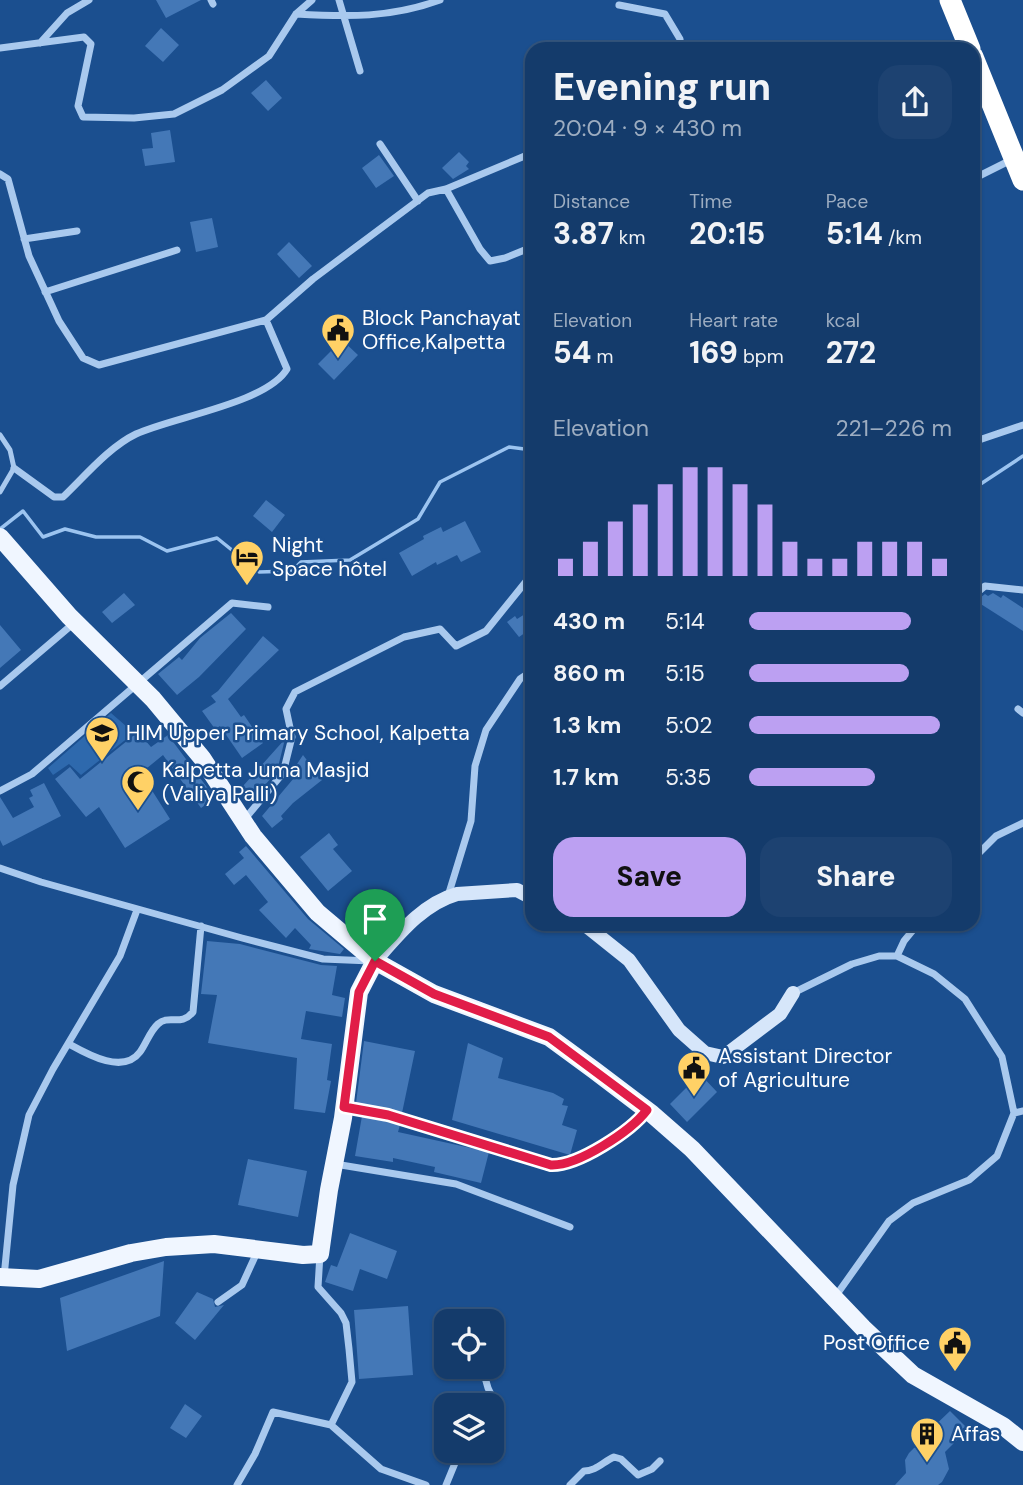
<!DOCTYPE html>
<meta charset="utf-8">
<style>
body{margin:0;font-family:"DM Sans",sans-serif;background:#1d4271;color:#f1f3f6;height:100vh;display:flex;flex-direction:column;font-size:26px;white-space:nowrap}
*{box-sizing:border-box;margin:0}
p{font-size:23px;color:#9dadc1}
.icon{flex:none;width:38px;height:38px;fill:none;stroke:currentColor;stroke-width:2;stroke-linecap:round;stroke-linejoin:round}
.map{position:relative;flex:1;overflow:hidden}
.drawer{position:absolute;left:525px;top:42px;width:455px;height:889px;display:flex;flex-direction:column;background:#143b6b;border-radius:21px;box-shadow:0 2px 5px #0004,0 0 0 2px #33557e}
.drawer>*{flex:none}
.fabs{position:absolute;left:434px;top:1309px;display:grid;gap:14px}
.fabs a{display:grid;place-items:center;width:70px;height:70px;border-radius:14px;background:#143b6b;box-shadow:0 2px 5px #0004,0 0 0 2px #33557e;font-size:35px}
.pin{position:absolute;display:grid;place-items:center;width:60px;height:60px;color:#fff;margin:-72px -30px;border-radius:50% 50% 50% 0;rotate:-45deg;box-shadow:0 0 7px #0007}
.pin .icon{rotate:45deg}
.round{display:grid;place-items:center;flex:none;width:74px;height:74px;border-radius:21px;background:#1d4271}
.summary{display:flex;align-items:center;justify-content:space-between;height:119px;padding:0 28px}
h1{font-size:38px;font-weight:800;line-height:52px}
.stats{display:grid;grid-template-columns:repeat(3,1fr);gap:10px;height:119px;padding:7px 28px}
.stats div{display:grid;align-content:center}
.stats b{font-size:30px;font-weight:800}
.stats small{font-size:19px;font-weight:400}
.stats p{font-size:19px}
.chart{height:196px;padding:14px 28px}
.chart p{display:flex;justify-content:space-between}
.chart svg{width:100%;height:126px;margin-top:7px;stroke:#bca0f2;stroke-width:6}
.action{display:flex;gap:14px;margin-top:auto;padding:14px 28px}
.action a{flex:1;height:80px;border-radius:21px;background:#bca0f2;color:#111;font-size:28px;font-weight:800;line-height:80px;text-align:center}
.action a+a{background:#1d4271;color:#f1f3f6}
ul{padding:0 28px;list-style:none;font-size:23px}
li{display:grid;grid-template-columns:112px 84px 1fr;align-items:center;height:52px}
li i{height:18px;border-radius:9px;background:#bca0f2}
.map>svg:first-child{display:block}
</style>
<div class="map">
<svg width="1023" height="1485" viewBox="0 0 1023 1485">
<rect width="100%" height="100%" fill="#1b4f8f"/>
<!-- green -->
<path fill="#2e69ad" d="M111,713L134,733L81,775L69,764L53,775L48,768Z"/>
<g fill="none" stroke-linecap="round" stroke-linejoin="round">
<!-- stream -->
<path stroke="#9cc4f0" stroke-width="3.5" d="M973,489L1023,456
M0,529L23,511L43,537L65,529L96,537H140L167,551L217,538L259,572L292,571L301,562L350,560L418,519L440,482L509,447L532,450"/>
</g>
<!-- building -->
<path fill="#4478b7" d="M156,0H201L166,18Z
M161,28L179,45L163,62L145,46Z
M266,80L282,98L268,111L251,93Z
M170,130L175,162L145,166L142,149L153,148L151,133Z
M459,152L469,162L466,166L469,169L453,179L442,168Z
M379,155L394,176L376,188L362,168Z
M212,218L218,247L196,252L190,222Z
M289,242L312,266L299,278L277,254Z
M342,340L358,355L334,380L318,364Z
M266,500L285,515L272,532L253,516Z
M465,521L481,552L461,562L457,555L437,565L436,562L412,576L399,553L424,539L423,536L441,527L443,532Z
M124,593L135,605L112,623L102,612Z
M993,593L1001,598L1003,595L1023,608V631L976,601L985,594L988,596Z
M231,613L246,629L199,677L177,695L158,674L179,657L182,660L200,638Z
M525,614L532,628L519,637L507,622L515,616L517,619Z
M0,625L21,650L0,668Z
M263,636L279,650L228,699L241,717L244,715L263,743L242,758L220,726L215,729L202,711L216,702L211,696L218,691Z
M138,732L151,747L168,735L215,798L201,808L163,755L141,773L170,819L125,848L99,807L86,817L55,779L70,767L80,779Z
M285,739L277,771L254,798L243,786Z
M303,755L322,780L293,803L281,816L283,819L272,828L262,816L299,772L295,767Z
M44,783L61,816L3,846L0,840V797L13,818L34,807L29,798L33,796L30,790Z
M329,833L338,845L333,849L352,871L328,891L300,857Z
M246,846L308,919L344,949L340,954L309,949L311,945L295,928L286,938L259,910L268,902L246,875L234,885L225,874L244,858L239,852Z
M207,941L240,944L321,965L337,966L332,995L345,998L342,1017L306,1011L301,1039L332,1044L327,1080L331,1081L325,1113L294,1109L297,1058L208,1043L217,995L201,994Z
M364,1041L415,1051L402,1113L356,1103Z
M468,1043L503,1058L498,1078L553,1093L564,1099L562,1105L568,1106L562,1125L577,1130L570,1155L452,1120Z
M700,1074L717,1092L687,1122L670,1104Z
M362,1116L400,1125L398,1132L489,1152L481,1183L434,1172L435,1167L393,1158V1162L355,1156Z
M248,1159L307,1171L298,1217L238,1205Z
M350,1233L397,1251L387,1279L360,1269L353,1291L325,1282L331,1265L337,1267Z
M164,1261L160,1316L67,1351L60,1298Z
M197,1292L213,1299L215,1307L224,1305L195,1340L175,1323Z
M408,1306L413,1375L359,1379L354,1310Z
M185,1404L202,1416L186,1438L170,1428Z
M950,1411L968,1429L945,1452L949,1469L942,1482L938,1485H895L906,1473L905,1460L909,1453L914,1448L934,1438L928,1432Z"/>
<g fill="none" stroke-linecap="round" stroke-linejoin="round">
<!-- lane -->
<path stroke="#a9c9ee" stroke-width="5" d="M0,435L10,450L14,468L0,492"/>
<!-- street -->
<path stroke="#a9c9ee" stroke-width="7" d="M211,0L213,4
M339,0L360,71
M619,5L665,14L680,39L681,49
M296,14C348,17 391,18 440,0
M40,43L67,13L89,0
M0,48L84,37L91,44L78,106L83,117L134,118L174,114L222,90L269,56L296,14L312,0
M380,144L418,201
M0,174L8,179L29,256L59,321L83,358L99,365L266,320L313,279L428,193L446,189L532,153
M973,179L1013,159
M446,189L480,249L490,261L505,258L532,247
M24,239L77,231
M45,292L177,250
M973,442L1023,425
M14,468L54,497H63C85,476 109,447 136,434C173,417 267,403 287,369L266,320
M973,596L985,586L1023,590
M0,686L74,623
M1018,709L1023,713
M0,791L32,774L232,603L268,607
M244,820L283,773L292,737L286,709L295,692L404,637L440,629L456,646L486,631L528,579L532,578
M973,859L996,836L1023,823
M0,868L41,882L242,938L323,959L371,961
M448,896L471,821L475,766L486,730L520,679L532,671
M897,956L904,941L918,924
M793,993L852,964L879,956H897L934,974L965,999L1002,1057L1014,1113
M69,1044C87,1054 123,1075 140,1052C146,1044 150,1031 158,1024C169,1014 181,1027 193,1012L201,926
M345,1107L388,1115L551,1165C578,1166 630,1131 647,1110
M335,1164L456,1184L570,1227
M320,1254L318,1287L341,1313L346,1323L349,1349L352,1382L331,1425L381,1469L426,1485
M4,1277L13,1185L29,1115L53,1069L120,956L137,910
M835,1297L889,1221L913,1203L969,1180L997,1156L1014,1113L1023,1111
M218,1302L242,1285L258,1250
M482,1367L488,1388L496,1405L492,1409
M237,1485L255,1454L273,1412L331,1425
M446,1485L460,1451
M570,1485L584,1471C596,1471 603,1462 614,1457L621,1459L638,1475L652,1469L660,1461"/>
<!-- secondary -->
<path stroke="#d6e6fa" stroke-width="14" d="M584,924L629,960L679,1030L705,1053L723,1057L780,1014L793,993
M375,961C398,935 422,904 457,894L517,890L532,898"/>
<!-- primary -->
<path stroke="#f0f6ff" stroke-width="18" d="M0,537L69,616L153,699L202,758L253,836L317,912L375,961L434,994L549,1037L594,1070L652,1114L692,1149L863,1328L913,1375L1003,1426L1023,1442
M0,1277L39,1279L131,1253L166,1247L214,1244L303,1255L320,1254L329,1190L343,1118L359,992L375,961"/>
<!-- highway -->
<path stroke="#fff" stroke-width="21" d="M950,0L970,49
M973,57L1023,180"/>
</g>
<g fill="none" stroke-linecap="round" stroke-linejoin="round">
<!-- route casing -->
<g stroke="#fff" stroke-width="14">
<path id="route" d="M375,961L434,994L549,1037L647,1110C631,1131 578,1166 551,1165L388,1115L344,1107L359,992Z"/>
</g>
<!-- route -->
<use href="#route" stroke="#e11d48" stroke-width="9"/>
</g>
<!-- icons -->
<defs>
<g id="civic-pin" transform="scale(1.75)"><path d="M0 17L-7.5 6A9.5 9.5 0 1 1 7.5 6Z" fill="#ffd166" stroke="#1b4f8f"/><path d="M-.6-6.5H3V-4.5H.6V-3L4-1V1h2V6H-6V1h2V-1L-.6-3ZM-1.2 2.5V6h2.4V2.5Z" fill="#111"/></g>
<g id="hotel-pin" transform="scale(1.75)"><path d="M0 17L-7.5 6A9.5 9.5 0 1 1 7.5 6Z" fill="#ffd166" stroke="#1b4f8f"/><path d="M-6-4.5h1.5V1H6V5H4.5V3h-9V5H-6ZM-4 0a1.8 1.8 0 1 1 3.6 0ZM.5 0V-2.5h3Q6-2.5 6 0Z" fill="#111"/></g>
<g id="school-pin" transform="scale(1.75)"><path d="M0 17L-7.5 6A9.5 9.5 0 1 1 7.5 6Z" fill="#ffd166" stroke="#1b4f8f"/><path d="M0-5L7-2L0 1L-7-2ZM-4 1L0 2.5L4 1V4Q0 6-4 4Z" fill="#111"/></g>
<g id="mosque-pin" transform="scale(1.75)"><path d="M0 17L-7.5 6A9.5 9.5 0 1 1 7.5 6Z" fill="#ffd166" stroke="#1b4f8f"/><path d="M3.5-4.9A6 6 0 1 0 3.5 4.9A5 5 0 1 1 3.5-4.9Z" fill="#111"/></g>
<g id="building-pin" transform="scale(1.75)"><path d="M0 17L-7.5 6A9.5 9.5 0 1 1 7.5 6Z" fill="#ffd166" stroke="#1b4f8f"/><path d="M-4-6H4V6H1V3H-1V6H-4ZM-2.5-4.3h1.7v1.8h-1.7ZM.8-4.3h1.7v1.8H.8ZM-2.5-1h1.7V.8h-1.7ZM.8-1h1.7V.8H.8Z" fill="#111"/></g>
</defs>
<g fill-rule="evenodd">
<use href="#civic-pin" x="338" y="330"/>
<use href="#hotel-pin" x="247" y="557"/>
<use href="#school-pin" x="102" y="733"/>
<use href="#mosque-pin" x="138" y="782"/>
<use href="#civic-pin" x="694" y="1068"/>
<use href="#civic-pin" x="955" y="1343"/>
<use href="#building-pin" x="927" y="1434"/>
</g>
<g text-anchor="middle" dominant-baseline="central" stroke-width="5" stroke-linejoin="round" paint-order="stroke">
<!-- poi labels -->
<g font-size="21" fill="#fff" stroke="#1b4f8f" text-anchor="start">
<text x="362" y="318">Block Panchayat<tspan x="362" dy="24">Office,Kalpetta</tspan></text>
<text x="272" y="545">Night<tspan x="272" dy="24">Space hôtel</tspan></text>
<text x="126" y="733">HIM Upper Primary School, Kalpetta</text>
<text x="162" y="770">Kalpetta Juma Masjid<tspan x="162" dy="24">(Valiya Palli)</tspan></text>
<text x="718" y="1056">Assistant Director<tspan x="718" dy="24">of Agriculture</tspan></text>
<text x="930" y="1343" text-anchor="end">Post Office</text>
<text x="951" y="1434">Affas</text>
</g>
</g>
</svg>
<div class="fabs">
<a><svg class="icon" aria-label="locate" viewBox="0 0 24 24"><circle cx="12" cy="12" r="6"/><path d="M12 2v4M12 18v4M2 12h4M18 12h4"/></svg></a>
<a><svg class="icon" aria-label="layers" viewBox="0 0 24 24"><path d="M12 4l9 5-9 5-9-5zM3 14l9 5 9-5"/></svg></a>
</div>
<div class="pin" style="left:375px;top:961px;background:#1e9e55"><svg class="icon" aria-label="arrive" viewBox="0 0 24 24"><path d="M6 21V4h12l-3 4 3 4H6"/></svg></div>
<section class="drawer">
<div class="summary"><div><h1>Evening run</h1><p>20:04 · 9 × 430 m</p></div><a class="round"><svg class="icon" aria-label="share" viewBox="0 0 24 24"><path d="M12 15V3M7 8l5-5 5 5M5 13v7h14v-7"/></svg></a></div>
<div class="stats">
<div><p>Distance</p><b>3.87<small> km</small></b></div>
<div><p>Time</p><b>20:15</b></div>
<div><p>Pace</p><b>5:14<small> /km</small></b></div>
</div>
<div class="stats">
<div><p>Elevation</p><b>54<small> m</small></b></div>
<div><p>Heart rate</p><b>169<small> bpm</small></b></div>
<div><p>kcal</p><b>272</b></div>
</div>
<div class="chart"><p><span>Elevation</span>221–226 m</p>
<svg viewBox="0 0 160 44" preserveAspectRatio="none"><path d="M5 44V38M15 44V32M25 44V25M35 44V19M45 44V12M55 44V6M65 44V6M75 44V12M85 44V19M95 44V32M105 44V38M115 44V38M125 44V32M135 44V32M145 44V32M155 44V38"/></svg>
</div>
<ul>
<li><b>430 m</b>5:14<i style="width:80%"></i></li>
<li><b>860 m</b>5:15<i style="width:79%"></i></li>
<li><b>1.3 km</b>5:02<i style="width:94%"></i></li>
<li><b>1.7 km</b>5:35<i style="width:62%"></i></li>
</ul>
<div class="action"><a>Save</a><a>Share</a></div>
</section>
</div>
